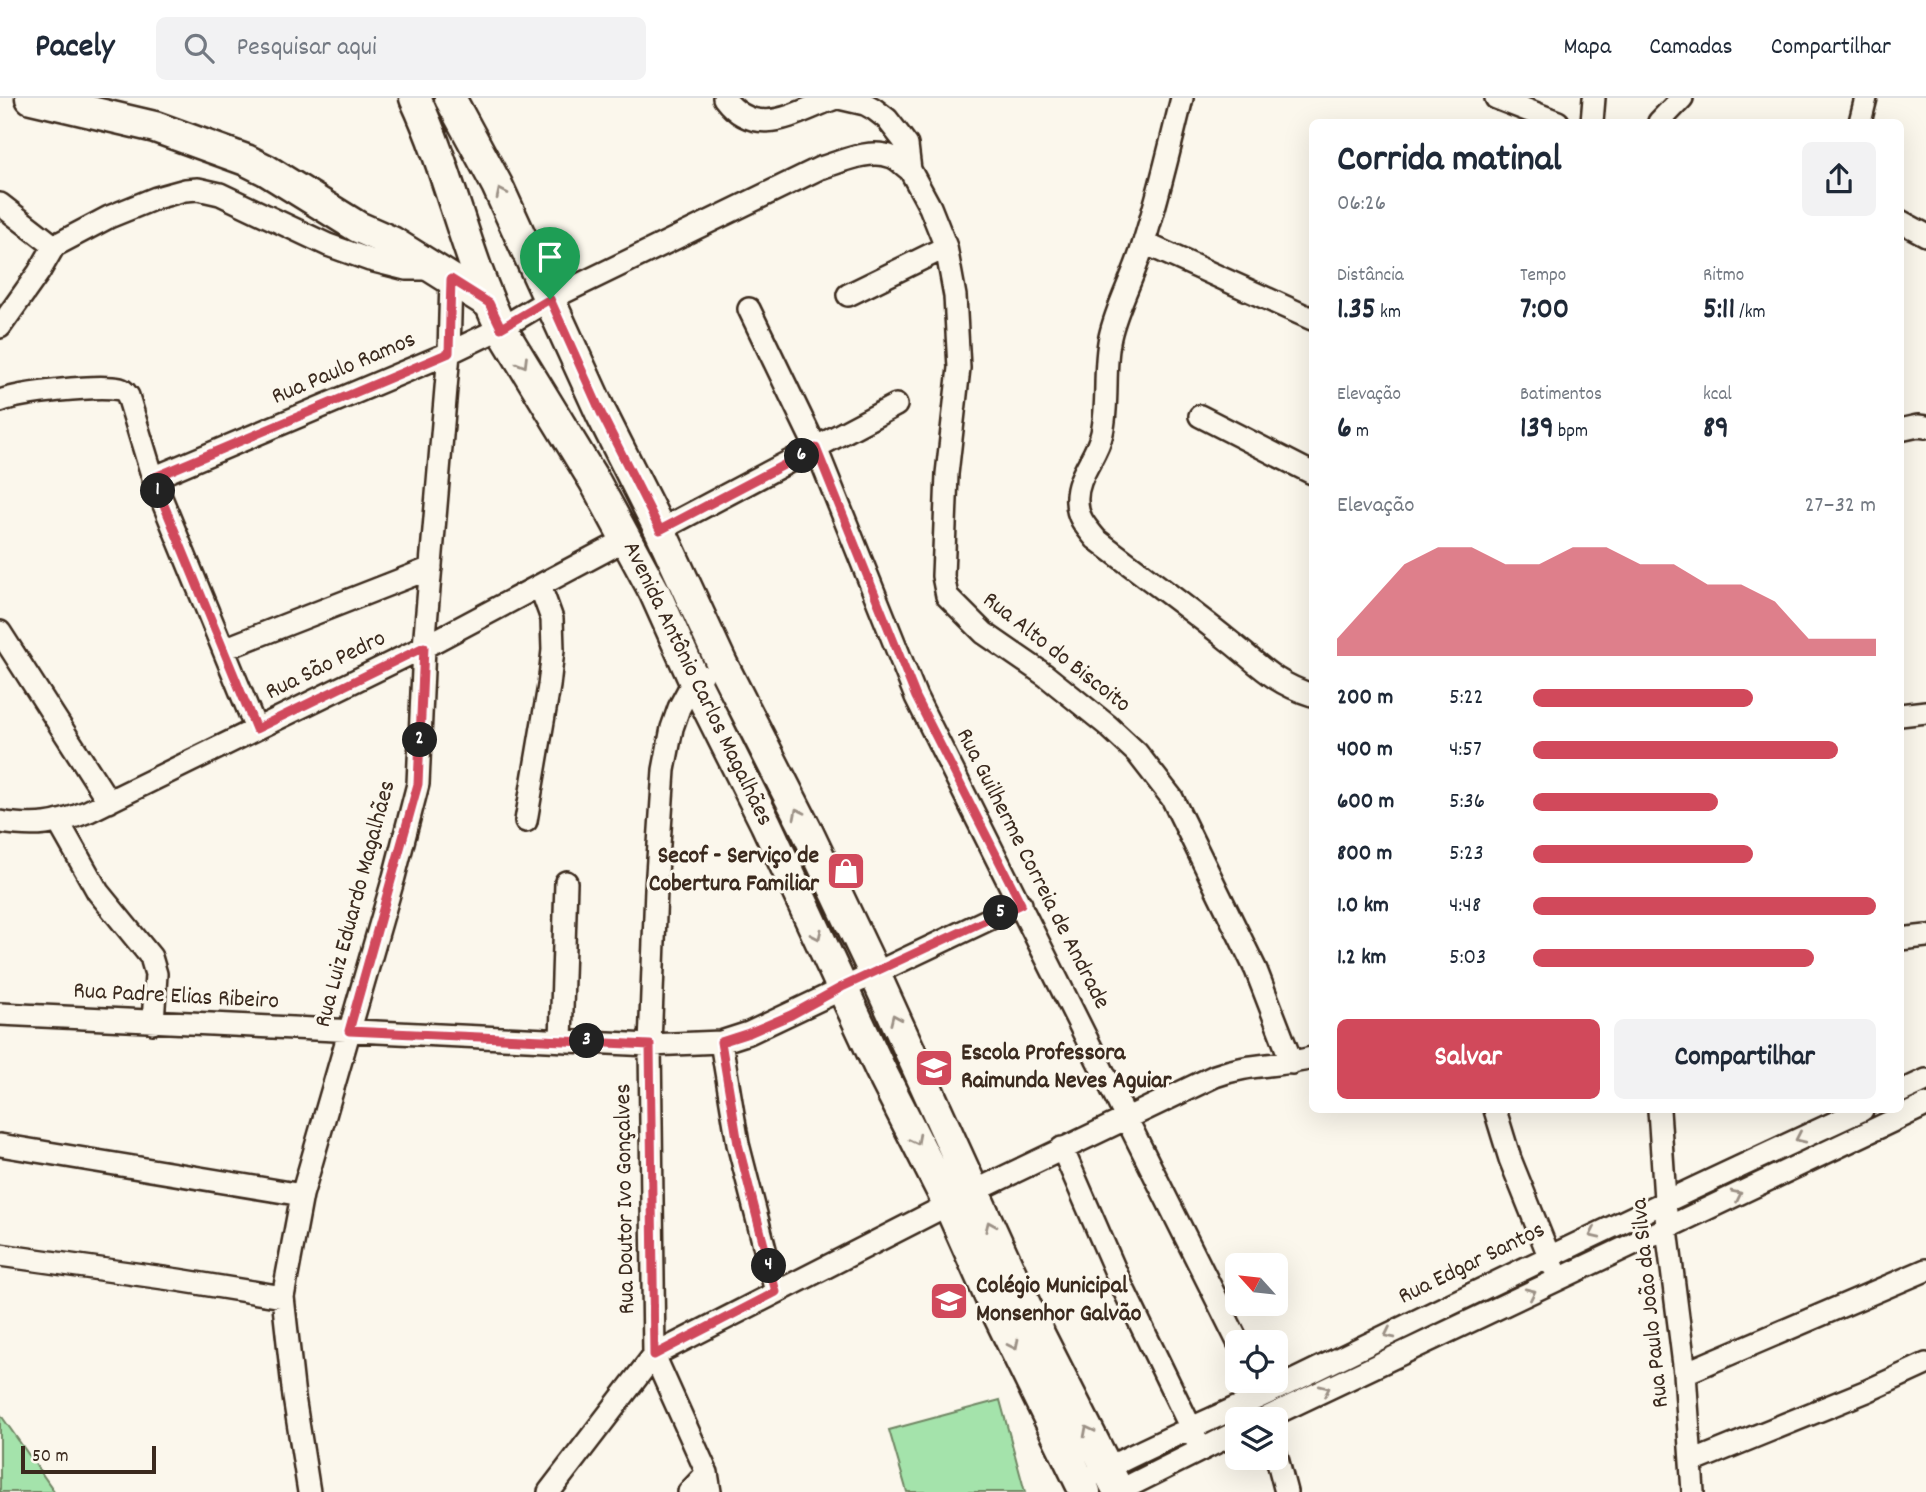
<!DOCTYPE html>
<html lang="pt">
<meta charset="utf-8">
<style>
body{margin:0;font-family:Dekko,sans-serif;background:#f2f2f3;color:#1f2937;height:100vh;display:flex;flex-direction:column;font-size:26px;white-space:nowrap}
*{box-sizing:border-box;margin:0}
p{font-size:23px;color:#747a83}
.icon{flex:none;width:38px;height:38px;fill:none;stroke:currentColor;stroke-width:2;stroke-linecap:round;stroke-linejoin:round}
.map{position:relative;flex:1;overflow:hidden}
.side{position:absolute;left:1309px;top:21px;width:595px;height:994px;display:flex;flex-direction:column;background:#fff;border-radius:10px;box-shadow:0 7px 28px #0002}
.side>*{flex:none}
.needle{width:46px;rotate:297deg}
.controls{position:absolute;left:1225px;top:1155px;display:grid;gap:14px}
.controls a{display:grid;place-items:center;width:63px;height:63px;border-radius:10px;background:#fff;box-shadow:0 7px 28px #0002;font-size:35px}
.scale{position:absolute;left:21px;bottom:18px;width:135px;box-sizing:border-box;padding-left:7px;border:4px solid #3b2a1e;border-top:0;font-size:19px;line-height:24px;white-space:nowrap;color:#3b2a1e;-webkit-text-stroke:5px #fbf7ec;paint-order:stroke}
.pin{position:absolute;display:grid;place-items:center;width:60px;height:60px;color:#fff;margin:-72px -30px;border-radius:50% 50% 50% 0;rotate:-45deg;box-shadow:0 0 7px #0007}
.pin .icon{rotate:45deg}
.km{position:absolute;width:35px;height:35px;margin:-18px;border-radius:50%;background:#222;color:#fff;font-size:19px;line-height:35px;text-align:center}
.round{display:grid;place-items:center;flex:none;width:74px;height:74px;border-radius:10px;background:#f2f2f3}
.overview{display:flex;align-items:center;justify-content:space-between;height:119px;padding:0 28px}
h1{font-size:38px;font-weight:700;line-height:52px}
.stats{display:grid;grid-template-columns:repeat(3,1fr);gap:10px;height:119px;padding:7px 28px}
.stats div{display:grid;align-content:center}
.stats b{font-size:30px;font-weight:700}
.stats small{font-size:19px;font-weight:400}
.stats p{font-size:19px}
.chart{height:196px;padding:14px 28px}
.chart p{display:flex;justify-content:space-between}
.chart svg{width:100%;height:126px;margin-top:7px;fill:#d1495b;opacity:.7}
.cta{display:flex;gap:14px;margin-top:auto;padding:14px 28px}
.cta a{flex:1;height:80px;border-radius:10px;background:#d1495b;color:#fff;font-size:28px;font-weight:700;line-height:80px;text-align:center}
.cta a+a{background:#f2f2f3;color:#1f2937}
ul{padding:0 28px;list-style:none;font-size:23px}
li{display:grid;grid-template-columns:112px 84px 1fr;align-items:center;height:52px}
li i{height:18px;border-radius:9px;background:#d1495b}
header{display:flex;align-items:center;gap:42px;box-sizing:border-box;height:98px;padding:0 35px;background:#fff;border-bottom:2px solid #e0e1e3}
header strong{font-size:33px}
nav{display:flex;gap:38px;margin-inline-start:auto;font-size:24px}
.search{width:490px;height:63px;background:#f2f2f3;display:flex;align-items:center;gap:18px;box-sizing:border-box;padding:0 24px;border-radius:10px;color:#747a83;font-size:26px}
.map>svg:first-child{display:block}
</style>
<header>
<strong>Pacely</strong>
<div class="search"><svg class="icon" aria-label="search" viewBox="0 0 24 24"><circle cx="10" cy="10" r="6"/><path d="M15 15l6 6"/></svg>Pesquisar aqui</div>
<nav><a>Mapa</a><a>Camadas</a><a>Compartilhar</a></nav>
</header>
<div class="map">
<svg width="1926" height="1394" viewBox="0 0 1926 1394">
<rect width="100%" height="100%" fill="#fbf7ec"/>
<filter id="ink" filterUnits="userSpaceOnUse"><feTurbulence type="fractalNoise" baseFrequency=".0143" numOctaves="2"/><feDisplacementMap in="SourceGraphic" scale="14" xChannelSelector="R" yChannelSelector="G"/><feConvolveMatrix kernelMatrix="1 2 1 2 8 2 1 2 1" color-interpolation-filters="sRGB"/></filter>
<g filter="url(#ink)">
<!-- green -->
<path fill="#a4e3ab" stroke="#708664" stroke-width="2" d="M1000,1302L1025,1394H907L889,1332Z
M0,1316L54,1393L53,1394H0Z"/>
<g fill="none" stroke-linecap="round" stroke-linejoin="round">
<!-- street casing -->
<g stroke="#3b2a1e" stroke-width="26">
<path id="street" d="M724,0C757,44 797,13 836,0
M839,0L865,6L874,11L887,21L901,39L907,47L910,72L930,109L946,149L955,198L959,270L947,376L943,478L947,498L984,535L1045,577L1107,627L1137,655L1172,700L1256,872L1292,965
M1182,0C1170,48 1159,97 1144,144C1135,177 1117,207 1110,239C1103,271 1109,304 1102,335C1097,359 1075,379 1077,404C1077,420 1087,430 1096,441C1140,475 1185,507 1228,542C1260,567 1272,584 1312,597
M1496,0L1558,24
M1592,24L1594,0
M1659,24L1682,0
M1860,24L1866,0
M0,106L54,148
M1900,123L1926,137
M1144,145L1312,221
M848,197L946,149
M749,211L816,350L916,599L1238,1244
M0,229L39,174L54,148L109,119L156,100L185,92L198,91L220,96L328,147L370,162L406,171H433
M0,303C21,295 98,286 120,291C124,292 125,294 128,298L153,380L256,631
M1200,318L1312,375
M1900,332L1918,328L1926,329
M153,380L449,255L501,230L550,201L820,70C841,64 869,50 892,59C898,61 904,68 910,72
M660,432L896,307
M0,534L109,704
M224,551L431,470
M702,578L694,582L679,610L672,630L664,672L656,791L650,947L654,1257L707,1375L710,1394
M1900,617L1926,614
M526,723L549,588L553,552L552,521L540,488
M0,724C37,730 55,727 89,713L424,549L627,441
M59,725L98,794L151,859L156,876L153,925
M1900,841L1926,838
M0,916L650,947L721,944L749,935L1021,806
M561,942L566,784
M721,944L738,1046L776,1194
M1900,994L1926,982
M1495,1012L1510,1061L1554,1170
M1659,1012L1667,1131L1685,1275L1693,1394
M0,1047L302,1097
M1062,1050L1121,1186L1201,1351
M0,1157L178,1182L283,1199
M1685,1275L1926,1172
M1264,1321L1926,1007
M1276,1356L1286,1394
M1692,1364L1867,1293L1926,1266
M1096,1376C1161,1341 1231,1314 1297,1281C1485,1189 1673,1099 1862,1012
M309,1394L294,1299L283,1199L302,1097L394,779L418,686L424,549L449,255L451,181
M549,1394L654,1257L975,1093L1215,978C1249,965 1278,969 1312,960
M689,1394L707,1375
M1117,1394L1237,1334"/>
</g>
<!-- secondary casing -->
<g stroke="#3b2a1e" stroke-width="35">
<path id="secondary" d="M31,0L155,29L246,62L266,72L358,129L392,144L489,205
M415,0C450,75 465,156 501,230L595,384L655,495L694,582L766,726L880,971L949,1107L994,1208L1085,1394
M450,0L497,87L601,315L660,432L722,566L806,731L874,874L1033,1224L1119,1394"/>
</g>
<!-- street -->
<use href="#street" stroke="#fbf7ec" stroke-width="21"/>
<!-- secondary -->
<use href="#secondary" stroke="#fbf7ec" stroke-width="30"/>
</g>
<!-- one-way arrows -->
<defs><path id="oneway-chevron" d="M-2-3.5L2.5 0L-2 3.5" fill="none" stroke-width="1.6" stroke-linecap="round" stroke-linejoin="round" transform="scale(1.75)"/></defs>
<g stroke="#9b9085">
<use href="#oneway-chevron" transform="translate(501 95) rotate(-116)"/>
<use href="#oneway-chevron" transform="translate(523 265) rotate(59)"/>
<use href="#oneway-chevron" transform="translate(798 715) rotate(-117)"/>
<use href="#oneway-chevron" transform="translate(817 837) rotate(65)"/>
<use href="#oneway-chevron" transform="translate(895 921) rotate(-114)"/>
<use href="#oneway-chevron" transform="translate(1800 1040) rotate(155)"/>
<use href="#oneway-chevron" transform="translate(916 1042) rotate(63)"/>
<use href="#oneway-chevron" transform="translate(1737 1097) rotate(-26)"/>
<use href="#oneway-chevron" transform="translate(990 1128) rotate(-114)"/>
<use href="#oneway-chevron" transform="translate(1594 1136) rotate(155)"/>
<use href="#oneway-chevron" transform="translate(1531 1195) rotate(-25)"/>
<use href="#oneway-chevron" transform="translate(1389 1236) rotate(154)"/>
<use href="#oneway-chevron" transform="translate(1014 1247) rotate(64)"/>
<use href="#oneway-chevron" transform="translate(1325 1292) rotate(-25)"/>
<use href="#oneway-chevron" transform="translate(1088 1333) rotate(-117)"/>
</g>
</g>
<g fill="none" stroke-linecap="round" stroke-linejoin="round" filter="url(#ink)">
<!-- route casing -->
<g stroke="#fff" stroke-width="14">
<path id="route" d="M451,181L489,205L501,230L550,201L601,315L660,432L816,350L916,599L1021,806L842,889L791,917L749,935L721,944L738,1046L776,1194L654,1257L650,947L349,933L418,686L424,549L256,631L153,380L449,255Z"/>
</g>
<!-- route -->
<use href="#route" stroke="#d1495b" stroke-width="9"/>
</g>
<!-- icons -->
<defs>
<g id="shop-square" transform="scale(2.0125)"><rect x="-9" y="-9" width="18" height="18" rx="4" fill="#d1495b" stroke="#fbf7ec"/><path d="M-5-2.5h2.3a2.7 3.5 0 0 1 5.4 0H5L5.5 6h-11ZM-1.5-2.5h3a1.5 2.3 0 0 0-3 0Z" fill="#fff"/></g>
<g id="school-square" transform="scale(2.0125)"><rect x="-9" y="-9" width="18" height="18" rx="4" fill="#d1495b" stroke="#fbf7ec"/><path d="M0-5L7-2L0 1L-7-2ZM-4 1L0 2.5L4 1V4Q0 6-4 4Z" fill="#fff"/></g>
</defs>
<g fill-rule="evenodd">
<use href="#shop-square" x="846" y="773"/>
<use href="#school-square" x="934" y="970"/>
<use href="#school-square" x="949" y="1203"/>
</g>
<g text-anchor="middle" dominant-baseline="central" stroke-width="6" stroke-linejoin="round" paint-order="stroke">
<!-- street labels -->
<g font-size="24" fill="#3b2a1e" stroke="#fbf7ec">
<text transform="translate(344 271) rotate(-23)">Rua Paulo Ramos</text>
<text transform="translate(1056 555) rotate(38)">Rua Alto do Biscoito</text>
<text transform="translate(326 568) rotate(-26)">Rua São Pedro</text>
<text transform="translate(697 586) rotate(64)">Avenida Antônio Carlos Magalhães</text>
<text transform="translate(1032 771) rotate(63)">Rua Guilherme Correia de Andrade</text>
<text transform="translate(356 806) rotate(-75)">Rua Luiz Eduardo Magalhães</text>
<text transform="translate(176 899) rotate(3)">Rua Padre Elias Ribeiro</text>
<text transform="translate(626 1101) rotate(-91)">Rua Doutor Ivo Gonçalves</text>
<text transform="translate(1472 1166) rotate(-26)">Rua Edgar Santos</text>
<text transform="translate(1651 1205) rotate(-96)">Rua Paulo João da Silva</text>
</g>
<!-- poi labels -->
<g font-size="24" font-weight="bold" fill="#3b2a1e" stroke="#fbf7ec" text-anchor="start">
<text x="819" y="759" text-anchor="end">Secof - Serviço de<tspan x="819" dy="28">Cobertura Familiar</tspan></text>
<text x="961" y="956">Escola Professora<tspan x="961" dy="28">Raimunda Neves Aguiar</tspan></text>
<text x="976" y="1189">Colégio Municipal<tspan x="976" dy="28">Monsenhor Galvão</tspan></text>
</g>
</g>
</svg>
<div class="controls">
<a><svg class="needle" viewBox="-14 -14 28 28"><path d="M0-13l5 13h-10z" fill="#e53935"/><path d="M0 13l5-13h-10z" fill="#747a83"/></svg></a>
<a><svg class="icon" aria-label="locate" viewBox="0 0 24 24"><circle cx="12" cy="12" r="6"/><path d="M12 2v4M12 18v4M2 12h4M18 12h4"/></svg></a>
<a><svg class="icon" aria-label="layers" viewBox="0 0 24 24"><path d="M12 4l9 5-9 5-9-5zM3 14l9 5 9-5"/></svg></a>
</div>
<div class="scale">50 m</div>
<div class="pin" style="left:550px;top:201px;background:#1e9e55"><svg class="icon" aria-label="arrive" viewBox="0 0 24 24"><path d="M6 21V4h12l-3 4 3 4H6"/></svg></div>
<b class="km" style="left:158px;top:393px">1</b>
<b class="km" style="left:420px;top:642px">2</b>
<b class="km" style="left:587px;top:943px">3</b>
<b class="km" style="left:769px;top:1168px">4</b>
<b class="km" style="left:1001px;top:815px">5</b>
<b class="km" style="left:802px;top:358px">6</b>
<section class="side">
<div class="overview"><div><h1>Corrida matinal</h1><p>06:26</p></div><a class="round"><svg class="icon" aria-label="share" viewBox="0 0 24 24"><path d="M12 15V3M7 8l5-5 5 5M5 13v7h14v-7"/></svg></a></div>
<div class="stats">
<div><p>Distância</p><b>1.35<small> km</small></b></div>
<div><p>Tempo</p><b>7:00</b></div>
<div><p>Ritmo</p><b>5:11<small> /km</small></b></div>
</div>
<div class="stats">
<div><p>Elevação</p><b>6<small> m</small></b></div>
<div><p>Batimentos</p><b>139<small> bpm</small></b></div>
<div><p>kcal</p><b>89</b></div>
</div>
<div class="chart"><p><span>Elevação</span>27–32 m</p>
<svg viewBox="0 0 160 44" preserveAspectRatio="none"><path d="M0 44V38L10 25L20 12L30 6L40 6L50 12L60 12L70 6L80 6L90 12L100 12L110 19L120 19L130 25L140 38L150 38L160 38V44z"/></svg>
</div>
<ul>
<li><b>200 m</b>5:22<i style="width:64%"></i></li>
<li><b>400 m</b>4:57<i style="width:89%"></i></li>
<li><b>600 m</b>5:36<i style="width:54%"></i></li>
<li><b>800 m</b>5:23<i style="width:64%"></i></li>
<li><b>1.0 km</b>4:48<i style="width:100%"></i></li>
<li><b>1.2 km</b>5:03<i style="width:82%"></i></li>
</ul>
<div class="cta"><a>Salvar</a><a>Compartilhar</a></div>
</section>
</div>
